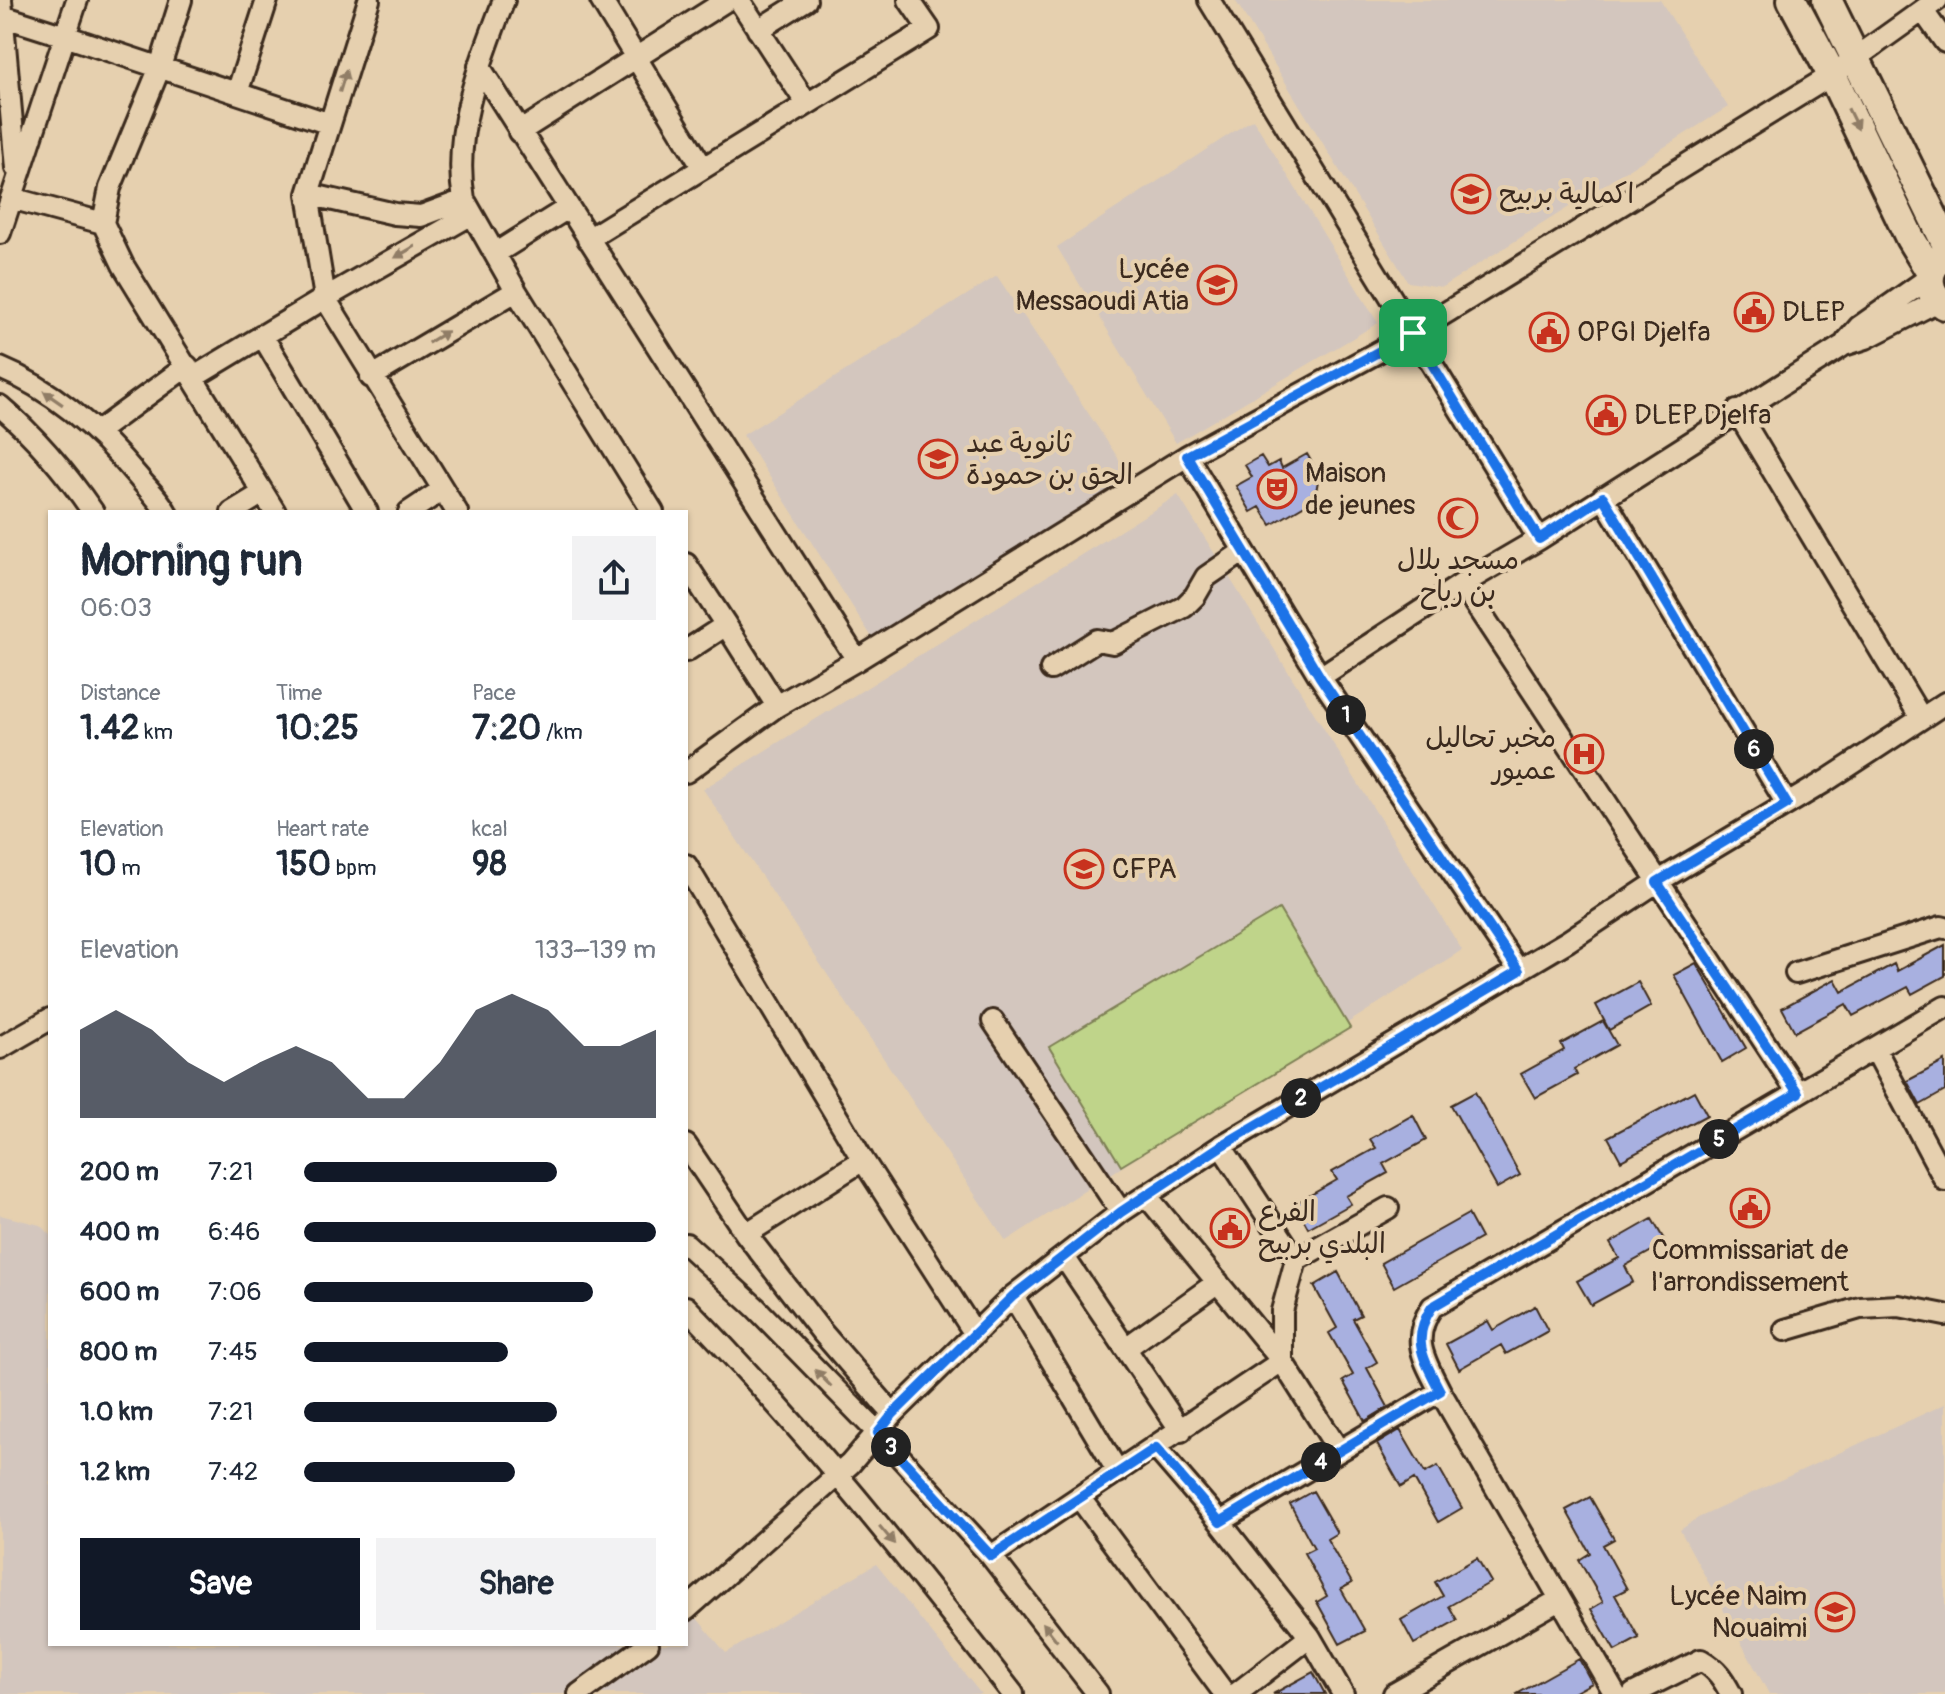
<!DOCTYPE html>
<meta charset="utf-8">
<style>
body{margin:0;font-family:Pangolin,"Playpen Sans Arabic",sans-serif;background:#f2f2f3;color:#1f2937;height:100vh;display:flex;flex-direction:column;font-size:30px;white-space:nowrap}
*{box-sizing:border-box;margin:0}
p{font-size:26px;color:#747a83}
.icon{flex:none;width:44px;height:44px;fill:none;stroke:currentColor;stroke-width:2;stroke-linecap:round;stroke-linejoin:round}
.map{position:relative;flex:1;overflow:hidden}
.panel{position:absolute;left:48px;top:510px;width:640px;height:1136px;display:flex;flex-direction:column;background:#fff;border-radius:0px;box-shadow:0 2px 6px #0004}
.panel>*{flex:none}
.pin{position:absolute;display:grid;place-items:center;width:68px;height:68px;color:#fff;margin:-34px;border-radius:16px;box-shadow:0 4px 12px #0006}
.km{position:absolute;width:40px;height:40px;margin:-20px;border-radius:50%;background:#222;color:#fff;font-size:22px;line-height:40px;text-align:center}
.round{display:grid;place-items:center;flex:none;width:84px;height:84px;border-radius:0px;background:#f2f2f3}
.headline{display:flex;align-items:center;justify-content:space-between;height:136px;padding:0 32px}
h1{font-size:44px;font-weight:800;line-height:60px}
.metrics{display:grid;grid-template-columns:repeat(3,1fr);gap:12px;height:136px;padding:8px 32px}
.metrics div{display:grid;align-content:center}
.metrics b{font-size:34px;font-weight:800}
.metrics small{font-size:22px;font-weight:400}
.metrics p{font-size:22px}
.chart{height:224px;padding:16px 32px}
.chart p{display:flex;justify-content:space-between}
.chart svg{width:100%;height:144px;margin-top:8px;fill:#111827;opacity:.7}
.primary-button{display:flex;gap:16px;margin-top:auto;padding:16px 32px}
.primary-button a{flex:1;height:92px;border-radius:0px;background:#111827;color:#fff;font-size:32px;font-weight:800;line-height:92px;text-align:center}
.primary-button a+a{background:#f2f2f3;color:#1f2937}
ul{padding:0 32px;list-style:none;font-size:26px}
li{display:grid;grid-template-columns:128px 96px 1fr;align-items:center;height:60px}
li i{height:20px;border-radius:10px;background:#111827}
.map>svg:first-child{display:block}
</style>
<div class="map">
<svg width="1945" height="1694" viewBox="0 0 1945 1694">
<rect width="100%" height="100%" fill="#e6d0af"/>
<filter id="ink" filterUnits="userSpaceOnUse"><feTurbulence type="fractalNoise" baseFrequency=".0125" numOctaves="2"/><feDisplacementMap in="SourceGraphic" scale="16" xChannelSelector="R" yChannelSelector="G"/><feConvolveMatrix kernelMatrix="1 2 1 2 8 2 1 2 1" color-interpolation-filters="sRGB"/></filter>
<g filter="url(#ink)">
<!-- built -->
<path fill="#d3c6be" d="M1235,0H1660L1728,107L1442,287L1408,282Z
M1253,119L1378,323L1176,443L1057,247Z
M997,276L1134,482L875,642L743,435Z
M1178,495L1462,950L1006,1241L703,789Z
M0,1215L40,1225L50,1235V1644H686V1605L726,1653L876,1564L981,1694H0Z
M1945,1404V1694H1769L1680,1530L1698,1518Z"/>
<!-- green -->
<path fill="#bfd48a" stroke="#7d7f54" stroke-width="2" d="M1279,909L1350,1028L1121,1166L1049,1047Z"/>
<!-- building -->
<path fill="#a8b0e0" stroke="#3b2a1e" stroke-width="2" d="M1307,454L1319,475L1316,492L1308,503L1271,525L1260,507L1251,512L1236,486L1252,477L1245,465L1261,456L1268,467L1279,461L1282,468Z
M1945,945V976L1912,994L1908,987L1853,1016L1846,1004L1795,1032L1782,1008L1835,979L1842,992L1894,964L1897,971Z
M1696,963L1746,1048L1722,1062L1674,975Z
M1638,982L1651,1006L1609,1030L1596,1005Z
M1603,1021L1617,1045L1574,1069L1577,1075L1535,1098L1521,1074L1564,1050L1561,1044Z
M1945,1061V1091L1920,1105L1907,1081Z
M1694,1091L1707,1115L1621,1161L1608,1137Z
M1475,1092L1520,1175L1497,1188L1451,1105Z
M1413,1115L1426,1140L1383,1164L1388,1173L1346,1196L1351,1204L1308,1228L1295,1204L1337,1180L1332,1172L1376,1148L1370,1139Z
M1468,1214L1481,1238L1394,1287L1381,1263Z
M1652,1219L1666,1243L1625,1266L1633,1282L1591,1305L1577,1281L1619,1258L1610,1243Z
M1338,1272L1361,1315L1353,1319L1377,1362L1367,1368L1388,1407L1365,1421L1343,1381L1353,1375L1329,1333L1337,1328L1314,1286Z
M1535,1306L1548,1331L1506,1354L1501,1345L1459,1369L1446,1344L1488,1321L1493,1330Z
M1400,1430L1425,1473L1438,1466L1462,1508L1438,1522L1414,1479L1401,1487L1377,1444Z
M1313,1491L1337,1533L1327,1539L1352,1583L1341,1589L1365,1631L1340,1644L1317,1602L1327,1596L1304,1553L1314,1548L1290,1504Z
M1590,1497L1614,1539L1603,1545L1627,1589L1615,1595L1639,1638L1615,1651L1591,1609L1603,1602L1579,1560L1590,1553L1566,1510Z
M1477,1558L1491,1582L1449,1606L1457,1620L1414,1644L1401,1620L1443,1596L1435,1582Z
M1579,1659L1592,1683L1572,1694H1517Z
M1313,1672L1325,1694H1273Z"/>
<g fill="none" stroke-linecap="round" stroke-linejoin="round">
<!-- minor casing -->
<g stroke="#3b2a1e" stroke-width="26">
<path id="minor" d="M1,0L16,168
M77,0L65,36L330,124
M181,0L160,67L110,188L103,223L123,265L275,512
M369,0L308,194L325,298L472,214
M601,0L703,168
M739,0L807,104
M1209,0L1539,539L1844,345L1866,338L1938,301
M1923,11L1945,42
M758,30L806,0
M479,66L857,660L1187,456L1413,333L1832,75L1937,0
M237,93L267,0
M519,132L727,0
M308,194L395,214L421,216L464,200C452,131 480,63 504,0
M11,198L103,223
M466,203L516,291L653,512
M0,233L65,36L2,16
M588,239L929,29L909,0
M496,253L568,208
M262,335L367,512
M1846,342L1859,327L1929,278
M0,368C56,391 101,432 139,478C148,489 159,499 166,512
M194,377L325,298L457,512
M371,377L516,291
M0,406C35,436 67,474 93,512
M1737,411L1921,718
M97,432L187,366
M1187,456L1320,677L1519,971
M1603,497L1787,804
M232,512L263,493
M409,512L442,490
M686,564L726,625L686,651
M1462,584L1798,1093
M726,625L777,706
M1051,669L1097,640L1113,643L1184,607L1195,596L1206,577L1244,551
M1320,677L1462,584L1539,539
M686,772L777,706L857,660
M686,865L863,1160L975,1334
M1796,973L1941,927L1945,928
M993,1021L1121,1212
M0,1048L50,1019
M1875,1049L1945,1180
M686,1145L746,1234L863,1160
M1221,1146L1296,1260
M746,1234L821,1331L893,1414
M686,1244L755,1307L878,1433L991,1556L1098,1694
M1064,1257L1181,1431
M1013,1296L1118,1472
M686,1307C804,1428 909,1560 1013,1694
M1785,1330L1860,1308L1899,1306L1945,1315
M1126,1348L1218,1282
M1156,1448L1220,1522L1310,1637L1236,1694
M1339,1451L1282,1361V1311L1296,1260L1388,1208
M1079,1497L1225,1694
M1220,1522L1440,1391
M991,1556L1282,1361L1146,1195
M686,1610L850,1464L893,1414L1013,1296L1121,1212L1221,1146L1568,941L1657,882L1826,781L1945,703
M1310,1637L1343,1694
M579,1694L648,1644
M1394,1694L1559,1600
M1615,1694L1440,1391C1424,1359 1410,1340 1432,1307L1945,1007
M1633,1694L1701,1660C1717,1669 1723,1679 1731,1694"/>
</g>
<!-- secondary casing -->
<g stroke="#3b2a1e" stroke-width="34">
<path id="secondary" d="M1792,0L1832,75L1910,238L1930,271
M1827,0L1945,241
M1941,258C1924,272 1927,294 1945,305"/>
</g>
<!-- minor -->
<use href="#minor" stroke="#e6d0af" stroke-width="20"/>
<!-- secondary -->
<use href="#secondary" stroke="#e6d0af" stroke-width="28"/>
</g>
<!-- one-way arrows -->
<defs><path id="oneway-solid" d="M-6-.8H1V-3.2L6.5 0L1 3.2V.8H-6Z" transform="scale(2)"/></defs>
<g fill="#907d66">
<use href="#oneway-solid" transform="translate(343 81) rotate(-73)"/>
<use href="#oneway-solid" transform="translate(1853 119) rotate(64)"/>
<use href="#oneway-solid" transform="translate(405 252) rotate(150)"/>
<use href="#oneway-solid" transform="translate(438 337) rotate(-31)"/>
<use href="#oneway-solid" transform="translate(53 398) rotate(-145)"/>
<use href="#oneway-solid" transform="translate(823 1378) rotate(-134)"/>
<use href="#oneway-solid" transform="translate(887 1535) rotate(50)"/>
<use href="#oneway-solid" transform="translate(1050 1632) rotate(-128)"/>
</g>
</g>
<g fill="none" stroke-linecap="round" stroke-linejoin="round" filter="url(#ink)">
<!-- route casing -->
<g stroke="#fff" stroke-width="16">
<path id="route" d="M1413,333L1539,539L1603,497L1787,804L1657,882L1798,1093L1432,1307C1410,1340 1424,1359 1440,1391L1220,1522L1156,1448L991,1556L878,1433L893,1414L1013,1296L1121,1212L1221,1146L1519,971L1320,677L1187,456Z"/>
</g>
<!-- route -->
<use href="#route" stroke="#1a73e8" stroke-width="10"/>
</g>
<!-- icons -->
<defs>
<g id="school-ring" transform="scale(2)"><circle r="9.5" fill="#e6d0af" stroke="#c8321e" stroke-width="1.5"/><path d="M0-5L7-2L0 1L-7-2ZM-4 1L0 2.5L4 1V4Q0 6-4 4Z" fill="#c8321e"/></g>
<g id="civic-ring" transform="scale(2)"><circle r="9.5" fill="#e6d0af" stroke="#c8321e" stroke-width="1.5"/><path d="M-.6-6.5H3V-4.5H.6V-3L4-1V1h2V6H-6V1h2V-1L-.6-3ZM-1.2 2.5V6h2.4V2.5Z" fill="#c8321e"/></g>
<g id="theatre-ring" transform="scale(2)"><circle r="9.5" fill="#e6d0af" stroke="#c8321e" stroke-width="1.5"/><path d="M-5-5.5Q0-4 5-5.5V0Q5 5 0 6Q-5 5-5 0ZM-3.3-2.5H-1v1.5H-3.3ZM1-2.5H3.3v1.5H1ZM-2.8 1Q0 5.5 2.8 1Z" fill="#c8321e"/></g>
<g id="mosque-ring" transform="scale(2)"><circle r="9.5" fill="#e6d0af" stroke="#c8321e" stroke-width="1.5"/><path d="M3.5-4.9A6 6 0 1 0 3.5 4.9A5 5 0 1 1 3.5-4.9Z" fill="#c8321e"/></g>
<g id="hospital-ring" transform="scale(2)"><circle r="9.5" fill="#e6d0af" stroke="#c8321e" stroke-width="1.5"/><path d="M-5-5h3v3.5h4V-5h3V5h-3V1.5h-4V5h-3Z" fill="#c8321e"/></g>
<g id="university-ring" transform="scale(2)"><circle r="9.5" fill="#e6d0af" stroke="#c8321e" stroke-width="1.5"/><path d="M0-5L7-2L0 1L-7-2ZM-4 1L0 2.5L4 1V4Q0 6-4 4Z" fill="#c8321e"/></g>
</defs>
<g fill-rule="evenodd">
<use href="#school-ring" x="1471" y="194"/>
<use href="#school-ring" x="1217" y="285"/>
<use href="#civic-ring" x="1754" y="312"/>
<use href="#civic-ring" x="1549" y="332"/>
<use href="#civic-ring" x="1606" y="415"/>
<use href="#school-ring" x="938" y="459"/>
<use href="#theatre-ring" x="1277" y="489"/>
<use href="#mosque-ring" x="1458" y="518"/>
<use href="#hospital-ring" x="1584" y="754"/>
<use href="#university-ring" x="1084" y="869"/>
<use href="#civic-ring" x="1750" y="1208"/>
<use href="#civic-ring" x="1230" y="1228"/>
<use href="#school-ring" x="1835" y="1612"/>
</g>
<g text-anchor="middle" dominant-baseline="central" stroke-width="8" stroke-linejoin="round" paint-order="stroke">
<!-- poi labels -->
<g font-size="28" fill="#3b2a1e" stroke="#e6d0af" text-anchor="start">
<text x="1499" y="194">اكمالية بربيح</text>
<text x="1189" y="269" text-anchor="end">Lycée<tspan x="1189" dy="32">Messaoudi Atia</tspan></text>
<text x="1782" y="312">DLEP</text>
<text x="1577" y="332">OPGI Djelfa</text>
<text x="1634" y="415">DLEP Djelfa</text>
<text x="966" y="443">ثانوية عبد<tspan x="966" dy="32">الحق بن حمودة</tspan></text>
<text x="1305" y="473">Maison<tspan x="1305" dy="32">de jeunes</tspan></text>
<text x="1458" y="560" text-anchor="middle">مسجد بلال<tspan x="1458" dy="32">بن رباح</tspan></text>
<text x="1556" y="738" text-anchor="end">مخبر تحاليل<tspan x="1556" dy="32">عميور</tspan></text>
<text x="1112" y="869">CFPA</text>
<text x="1258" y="1212">الفرع<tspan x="1258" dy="32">البلدي بربيح</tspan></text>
<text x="1750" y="1250" text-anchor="middle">Commissariat de<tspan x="1750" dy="32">l'arrondissement</tspan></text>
<text x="1807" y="1596" text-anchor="end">Lycée Naim<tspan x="1807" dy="32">Nouaimi</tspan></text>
</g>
</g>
</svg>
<div class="pin" style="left:1413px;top:333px;background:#1e9e55"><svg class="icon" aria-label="arrive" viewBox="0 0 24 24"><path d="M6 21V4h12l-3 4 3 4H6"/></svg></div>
<b class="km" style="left:1346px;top:715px">1</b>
<b class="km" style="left:1301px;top:1098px">2</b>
<b class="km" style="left:891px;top:1447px">3</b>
<b class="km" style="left:1321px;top:1462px">4</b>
<b class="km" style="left:1719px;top:1139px">5</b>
<b class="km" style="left:1754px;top:749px">6</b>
<section class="panel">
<div class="headline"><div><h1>Morning run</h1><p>06:03</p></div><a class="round"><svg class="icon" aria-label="share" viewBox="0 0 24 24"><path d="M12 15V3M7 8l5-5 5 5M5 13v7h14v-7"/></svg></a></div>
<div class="metrics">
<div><p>Distance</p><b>1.42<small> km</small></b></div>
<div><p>Time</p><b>10:25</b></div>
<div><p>Pace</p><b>7:20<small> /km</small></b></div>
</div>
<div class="metrics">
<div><p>Elevation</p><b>10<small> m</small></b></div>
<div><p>Heart rate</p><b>150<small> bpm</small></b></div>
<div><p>kcal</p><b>98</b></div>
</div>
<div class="chart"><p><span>Elevation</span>133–139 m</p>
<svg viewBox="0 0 160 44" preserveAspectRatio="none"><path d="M0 44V17L10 11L20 17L30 27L40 33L50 27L60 22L70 27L80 38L90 38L100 27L110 11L120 6L130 11L140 22L150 22L160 17V44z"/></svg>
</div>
<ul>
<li><b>200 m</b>7:21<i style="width:72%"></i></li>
<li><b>400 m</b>6:46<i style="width:100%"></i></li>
<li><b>600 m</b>7:06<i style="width:82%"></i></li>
<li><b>800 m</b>7:45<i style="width:58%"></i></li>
<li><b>1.0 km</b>7:21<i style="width:72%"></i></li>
<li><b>1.2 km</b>7:42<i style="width:60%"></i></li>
</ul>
<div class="primary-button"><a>Save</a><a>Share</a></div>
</section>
</div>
